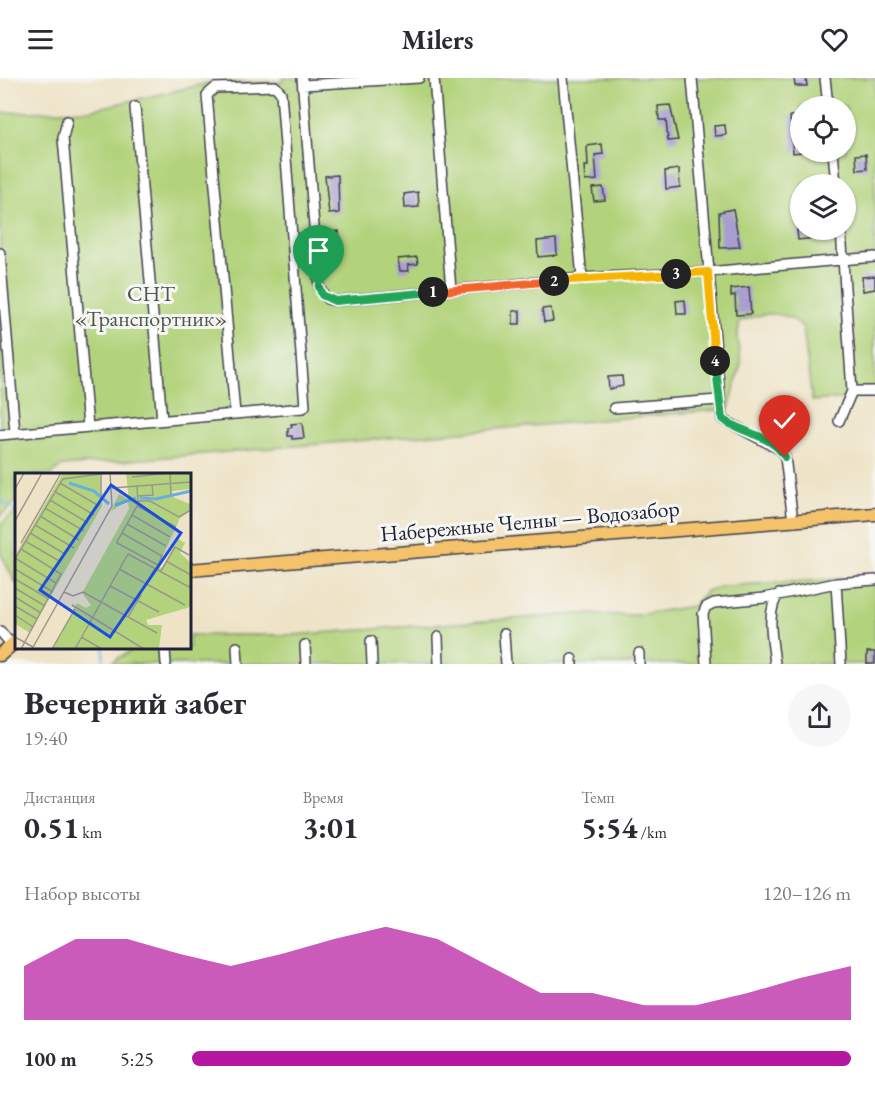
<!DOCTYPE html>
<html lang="ru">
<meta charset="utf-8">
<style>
body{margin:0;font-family:"EB Garamond",serif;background:#f7f7f7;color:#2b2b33;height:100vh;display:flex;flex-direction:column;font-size:22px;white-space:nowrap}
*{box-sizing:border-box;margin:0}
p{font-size:20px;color:#7c7c81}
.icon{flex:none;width:33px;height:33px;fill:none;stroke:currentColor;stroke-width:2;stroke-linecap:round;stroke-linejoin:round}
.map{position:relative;height:586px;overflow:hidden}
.side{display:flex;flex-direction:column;background:#fff;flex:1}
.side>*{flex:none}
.fabs{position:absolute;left:790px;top:18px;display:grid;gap:12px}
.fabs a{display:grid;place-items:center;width:66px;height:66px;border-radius:50%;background:#fff;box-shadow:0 2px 4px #0004;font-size:30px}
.pin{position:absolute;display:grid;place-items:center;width:51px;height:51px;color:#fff;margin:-62px -26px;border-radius:50% 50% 50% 0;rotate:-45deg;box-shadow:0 0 6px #0007}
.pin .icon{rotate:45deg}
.km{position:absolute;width:30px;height:30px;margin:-15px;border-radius:50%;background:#222;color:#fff;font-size:16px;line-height:30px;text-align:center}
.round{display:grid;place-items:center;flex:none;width:63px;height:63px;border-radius:32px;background:#f7f7f7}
.headline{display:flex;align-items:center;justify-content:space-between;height:102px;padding:0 24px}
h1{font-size:33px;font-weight:700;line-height:45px}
.figures{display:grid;grid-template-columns:repeat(3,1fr);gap:9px;height:102px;padding:6px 24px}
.figures div{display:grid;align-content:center}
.figures b{font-size:30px;font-weight:700}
.figures small{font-size:16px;font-weight:400}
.figures p{font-size:16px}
.chart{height:168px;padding:12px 24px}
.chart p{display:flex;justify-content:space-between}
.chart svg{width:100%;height:108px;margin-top:6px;fill:#b5179e;opacity:.7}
ul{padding:0 24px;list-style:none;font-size:20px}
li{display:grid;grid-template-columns:96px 72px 1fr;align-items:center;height:45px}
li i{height:15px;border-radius:8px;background:#b5179e}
header{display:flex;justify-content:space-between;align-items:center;height:78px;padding:0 24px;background:#fff;font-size:27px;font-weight:700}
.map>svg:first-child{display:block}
</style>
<header><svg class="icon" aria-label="menu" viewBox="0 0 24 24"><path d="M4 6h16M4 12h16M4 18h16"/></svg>Milers<svg class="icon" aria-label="heart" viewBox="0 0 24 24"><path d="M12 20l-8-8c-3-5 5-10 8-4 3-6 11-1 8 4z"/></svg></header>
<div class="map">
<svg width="875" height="586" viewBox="0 0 875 586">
<rect width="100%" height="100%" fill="#f6f6f2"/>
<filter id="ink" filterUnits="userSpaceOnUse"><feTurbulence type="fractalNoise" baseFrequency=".0167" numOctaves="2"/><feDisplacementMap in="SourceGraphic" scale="12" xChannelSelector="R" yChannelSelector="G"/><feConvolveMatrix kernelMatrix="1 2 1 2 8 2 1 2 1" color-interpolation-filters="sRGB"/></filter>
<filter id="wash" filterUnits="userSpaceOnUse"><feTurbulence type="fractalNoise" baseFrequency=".008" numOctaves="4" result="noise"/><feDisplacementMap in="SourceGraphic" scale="24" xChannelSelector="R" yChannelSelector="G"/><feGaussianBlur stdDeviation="1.35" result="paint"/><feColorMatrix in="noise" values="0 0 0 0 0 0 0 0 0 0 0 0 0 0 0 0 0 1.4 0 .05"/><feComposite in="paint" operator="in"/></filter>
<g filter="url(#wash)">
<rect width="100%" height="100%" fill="#eee3c6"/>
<!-- green -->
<path fill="#b2d37b" stroke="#6a7a5b" stroke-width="1.5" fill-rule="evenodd" d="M283,0H875V318L812,323L803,249C782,230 765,235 740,243L737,259L741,285L729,331L62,388L51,397H16V424L0,438V35L90,32L205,6L282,4ZM801,28H846V74H801ZM801,106H846V152H801Z
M16,433V506L0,474L1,446Z
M875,499V586H109L135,570H189V557H292L580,536L637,537L693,528L706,513L724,508Z"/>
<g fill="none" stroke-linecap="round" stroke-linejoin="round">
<!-- stream -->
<path stroke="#69afdf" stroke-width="2" d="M0,422L16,433
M103,586L104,570"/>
</g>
<g id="blocks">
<!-- building -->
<path fill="#a89dd0" d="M794,0H806L807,8H795Z
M670,27L678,62L668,63L666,42H659L658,28Z
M790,38H801V74L793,75Z
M725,47L726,57L715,58L714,48Z
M602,66L603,76L595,77L597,102L585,103L584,88H588L587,68Z
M866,76L867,91L857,92L856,77Z
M679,91L680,109L666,111L665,93Z
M338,97L339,135L329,136L325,98Z
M603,109L605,122L594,123L592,110Z
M418,114L419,129L405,130L404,116Z
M733,131L740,169L720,170L719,134Z
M797,152H814L815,160L798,162Z
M339,153L340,167L328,168L327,154Z
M556,161L557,177L538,179L537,163Z
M417,179L418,186L408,187L409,193H400L398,181Z
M875,198V211L863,213L862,199Z
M749,209L751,236L736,237L735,217L731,218V211Z
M685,222L686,236H677L676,223Z
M551,230L553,243L544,244L542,231Z
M513,233H520V246H513Z
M622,298L623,308L609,311L608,299Z
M809,336L810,348L763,352L762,340Z
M302,345L304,360L292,361V358H288V350L292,349L291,346Z
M867,574H875V586H867Z"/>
</g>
</g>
<g filter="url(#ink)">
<use href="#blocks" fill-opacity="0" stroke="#413f50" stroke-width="1.5"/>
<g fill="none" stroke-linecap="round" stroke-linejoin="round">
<!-- minor casing -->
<g stroke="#413f50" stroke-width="12">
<path id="minor" d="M302,0L319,209L327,221L335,223L582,200L708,194L875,179
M434,0L451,212
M563,0L582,200
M692,0L722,341L781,372L785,379L793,443
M825,0L828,28
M303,7L419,0
M135,29L162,342
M67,43L63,60L88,349
M833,74L836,106
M0,175L15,355
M852,313H875
M614,330L718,322
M839,343L852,313L841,152
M0,357L303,330L305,328L281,15L275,8L215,10L207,17L235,336
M836,505L841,586
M0,553L12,567
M504,556L506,586
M438,559L439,586
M371,563L372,586
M305,567L306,586
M237,569L238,586
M165,572L166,586
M639,575V586
M572,581V586
M706,586L703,536L706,529L714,525L764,520L836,505L875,502
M775,586C773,565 765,533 779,516"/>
</g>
<!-- major casing -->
<g stroke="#413f50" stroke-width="15">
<path id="major" d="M189,492L875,436
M0,577L16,563"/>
</g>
<!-- minor -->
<use href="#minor" stroke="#fff" stroke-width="9"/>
<!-- major -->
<use href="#major" stroke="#f3c26a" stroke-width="12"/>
</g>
</g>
<g fill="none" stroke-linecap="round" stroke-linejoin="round" filter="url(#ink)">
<!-- split-1 casing -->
<g stroke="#fff" stroke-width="12">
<path id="split-1" d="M319,209L322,217L335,223L433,214"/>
</g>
<!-- split-2 casing -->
<g stroke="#fff" stroke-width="12">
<path id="split-2" d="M433,214L554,203"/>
</g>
<!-- split-3 casing -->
<g stroke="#fff" stroke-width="12">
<path id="split-3" d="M554,203L676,196"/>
</g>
<!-- split-4 casing -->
<g stroke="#fff" stroke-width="12">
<path id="split-4" d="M676,196L708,194L715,283"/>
</g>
<!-- split-5 casing -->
<g stroke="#fff" stroke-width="12">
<path id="split-5" d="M715,283L722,341C741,355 773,357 785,379"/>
</g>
<!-- split-1 -->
<use href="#split-1" stroke="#22a559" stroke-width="8"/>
<!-- split-2 -->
<use href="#split-2" stroke="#f0652b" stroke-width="8"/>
<!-- split-3 -->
<use href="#split-3" stroke="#f5b400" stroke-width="8"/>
<!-- split-4 -->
<use href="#split-4" stroke="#f5b400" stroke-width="8"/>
<!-- split-5 -->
<use href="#split-5" stroke="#22a559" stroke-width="8"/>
</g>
<g text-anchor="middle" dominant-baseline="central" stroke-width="6" stroke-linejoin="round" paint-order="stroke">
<!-- park labels -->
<g font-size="22" fill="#4d574e" stroke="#f6f6f2">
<text x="151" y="215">СНТ<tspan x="151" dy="25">«Транспортник»</tspan></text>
</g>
<!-- street labels -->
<g font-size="22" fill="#22223b" stroke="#f6f6f2">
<text transform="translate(530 443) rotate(-5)">Набережные Челны — Водозабор</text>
</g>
</g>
<!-- overview -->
<g transform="translate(15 395)">
<rect width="176" height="176" fill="#eee3c6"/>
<path d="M48,0H85L87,33L15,160L0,151V83ZM111,0H175V16L157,18L158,24L175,31V38L165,45L143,93L147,95L163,66L170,70L165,80L175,89V134L131,147L133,152H147L144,175L37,176L62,130L71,135L76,132L67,120L114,36L113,28L96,38L104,21L114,27Z" fill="#b2d37b"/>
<path fill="none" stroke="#69afdf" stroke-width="3" d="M54,10L79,18L94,31M125,25L141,26L176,18M100,32L121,25"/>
<path fill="none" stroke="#9c968e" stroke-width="1.5" d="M155,0L156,22M117,4L154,0M45,10L84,33M97,15L176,9M0,16L9,0M39,18L79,42M123,23L138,22L137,11M86,26V1M35,27L73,50M123,28H135L164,44L174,38M122,33L161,54M30,35L69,58M117,42L155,64M25,43L64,67M0,48L27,0M112,51L151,73M20,52L59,75M15,60L50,81M107,60L147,83L143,92L102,70V69L122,33L123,31L122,12M10,68L46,89M6,70L46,0M0,85L41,110M0,86L48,6L93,0M151,88L176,102M0,96L38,119M104,96L170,132M146,98L160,74L174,82M0,106L34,126M131,111L140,95M95,113L144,139M0,115L30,133M49,119L58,123L68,119L142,160M0,124L26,140M57,132L129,176M0,133L22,146M0,142L18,154M113,144L126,122M0,164L18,174M66,164L87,176M6,176L46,101L6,76M17,176L97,33L95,0M37,176L60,136M60,176L113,81L176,115"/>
<path fill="#1d4ed8" fill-opacity="0.15" stroke="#1d4ed8" stroke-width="3" d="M96,12L166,60L95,164L25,117Z"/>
<rect width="176" height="176" fill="none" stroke="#22223b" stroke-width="3"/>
</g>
</svg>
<div class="fabs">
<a><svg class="icon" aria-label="locate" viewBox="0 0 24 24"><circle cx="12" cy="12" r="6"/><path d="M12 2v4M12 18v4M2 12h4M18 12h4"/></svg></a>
<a><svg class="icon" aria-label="layers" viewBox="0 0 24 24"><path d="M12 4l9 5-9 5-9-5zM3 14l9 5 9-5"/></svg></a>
</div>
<div class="pin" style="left:319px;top:209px;background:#1e9e55"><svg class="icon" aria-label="arrive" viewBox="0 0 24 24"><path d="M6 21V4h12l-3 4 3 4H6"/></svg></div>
<div class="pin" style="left:785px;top:379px;background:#d93025"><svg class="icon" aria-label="check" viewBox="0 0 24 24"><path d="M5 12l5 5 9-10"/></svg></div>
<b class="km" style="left:433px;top:214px">1</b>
<b class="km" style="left:554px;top:203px">2</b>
<b class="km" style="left:676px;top:196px">3</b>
<b class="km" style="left:715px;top:283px">4</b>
</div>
<section class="side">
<div class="headline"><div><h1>Вечерний забег</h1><p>19:40</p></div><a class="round"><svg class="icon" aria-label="share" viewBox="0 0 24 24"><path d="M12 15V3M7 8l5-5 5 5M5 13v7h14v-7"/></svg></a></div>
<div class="figures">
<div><p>Дистанция</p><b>0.51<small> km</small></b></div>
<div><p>Время</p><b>3:01</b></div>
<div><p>Темп</p><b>5:54<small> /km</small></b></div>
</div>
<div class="chart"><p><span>Набор высоты</span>120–126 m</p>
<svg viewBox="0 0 160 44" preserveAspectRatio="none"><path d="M0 44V22L10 11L20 11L30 17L40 22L50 17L60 11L70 6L80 11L90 22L100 33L110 33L120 38L130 38L140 33L150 27L160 22V44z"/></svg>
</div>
<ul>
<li><b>100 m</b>5:25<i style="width:100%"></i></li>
</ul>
</section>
